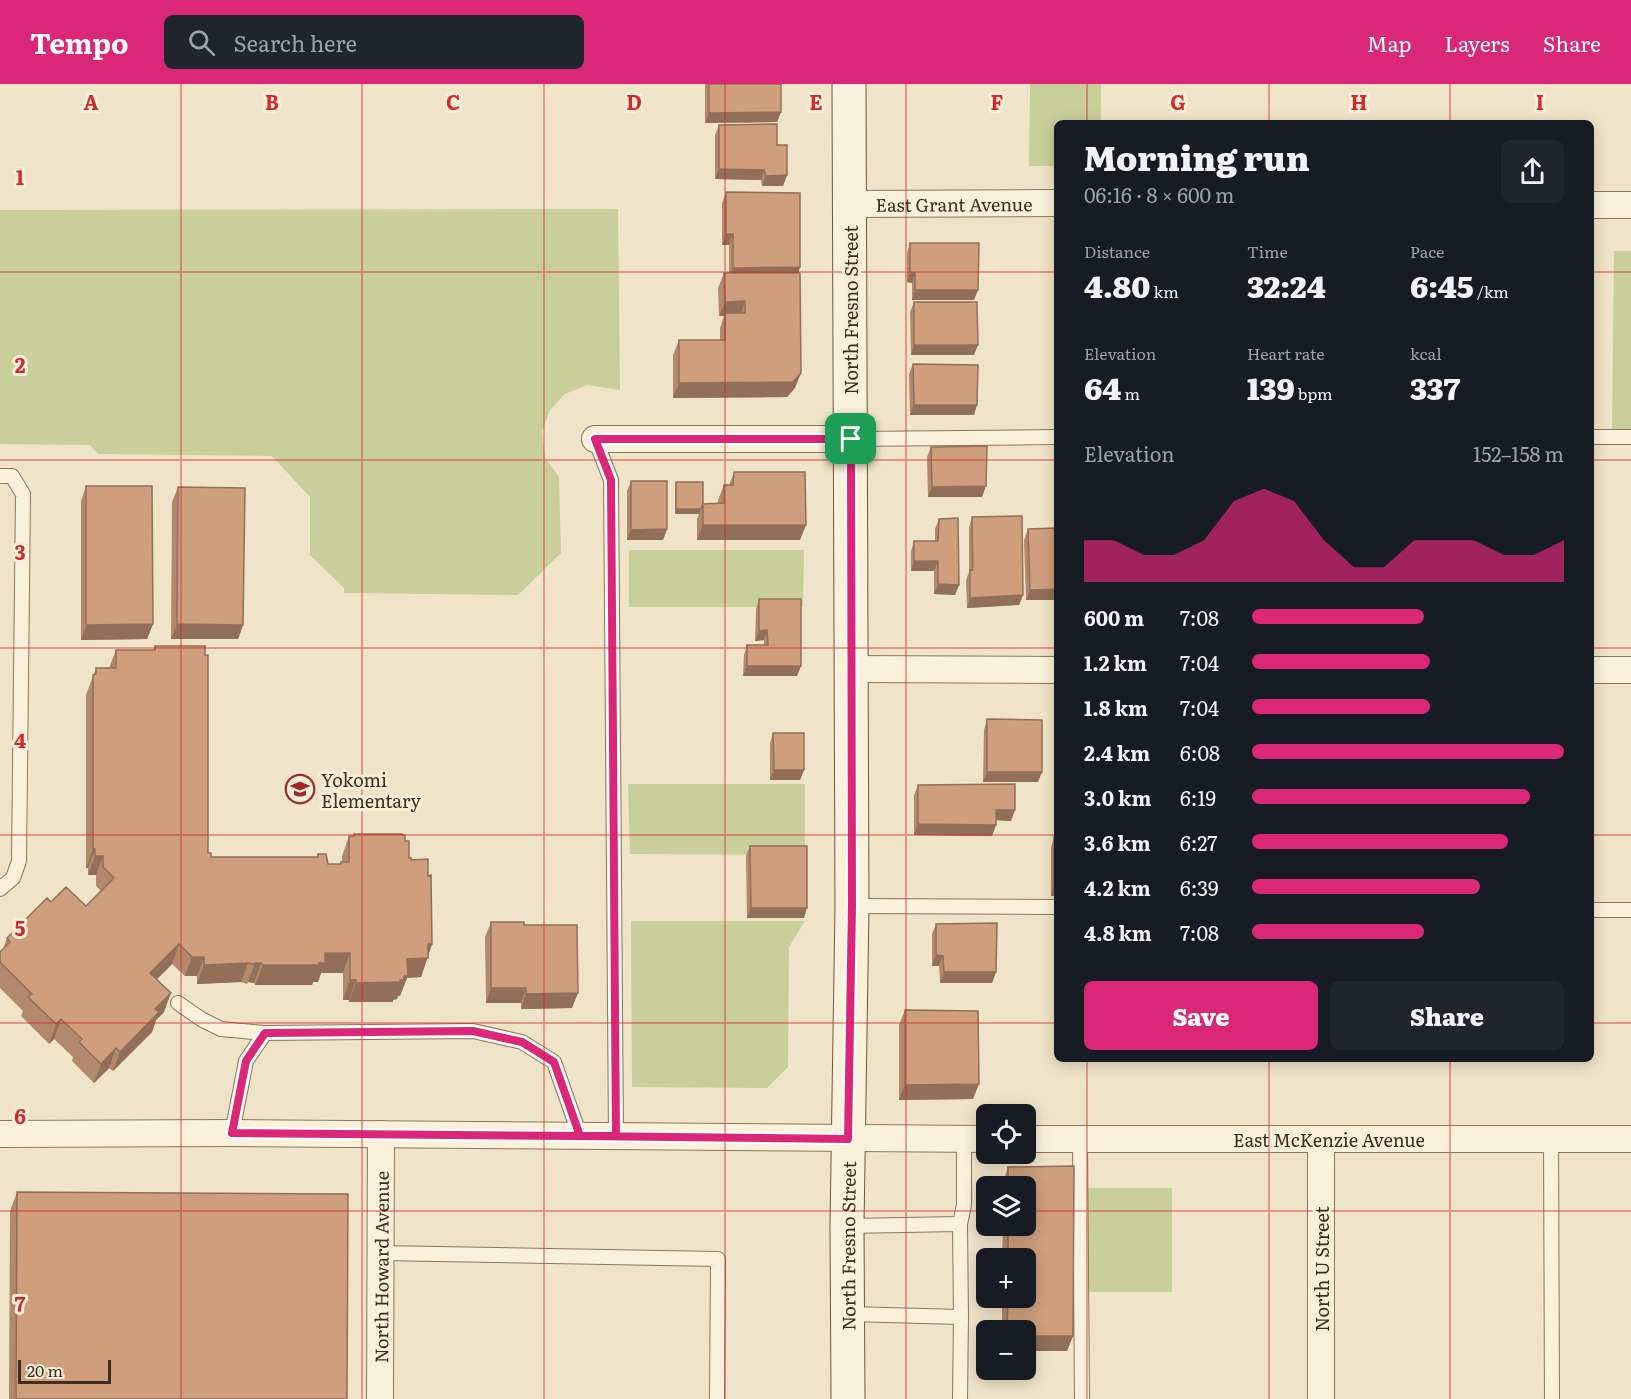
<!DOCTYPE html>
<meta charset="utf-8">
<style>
body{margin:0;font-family:Literata,serif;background:#20242c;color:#f1f3f6;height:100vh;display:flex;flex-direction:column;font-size:22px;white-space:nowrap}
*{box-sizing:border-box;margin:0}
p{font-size:20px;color:#9ea1a6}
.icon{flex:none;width:33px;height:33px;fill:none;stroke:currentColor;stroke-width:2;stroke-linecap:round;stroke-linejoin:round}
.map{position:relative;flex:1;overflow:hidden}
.drawer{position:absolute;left:1054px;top:36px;width:540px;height:942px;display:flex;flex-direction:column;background:#171b24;border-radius:9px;box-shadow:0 3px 15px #0003}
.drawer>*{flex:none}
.tools{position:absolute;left:976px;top:1020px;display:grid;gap:12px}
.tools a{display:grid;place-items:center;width:60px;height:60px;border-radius:9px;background:#171b24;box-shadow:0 3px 15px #0003;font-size:30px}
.scale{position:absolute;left:18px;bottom:15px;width:93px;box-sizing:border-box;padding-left:6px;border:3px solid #3d2e20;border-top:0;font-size:16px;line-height:21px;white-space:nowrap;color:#3d2e20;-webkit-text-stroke:4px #f7eed8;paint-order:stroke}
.pin{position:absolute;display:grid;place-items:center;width:51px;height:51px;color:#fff;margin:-26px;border-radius:12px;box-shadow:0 3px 9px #0006}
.round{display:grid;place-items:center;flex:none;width:63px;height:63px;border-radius:9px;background:#20242c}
.headline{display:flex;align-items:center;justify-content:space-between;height:102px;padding:0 30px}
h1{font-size:33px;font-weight:800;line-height:45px}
.metrics{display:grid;grid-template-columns:repeat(3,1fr);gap:9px;height:102px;padding:6px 30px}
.metrics div{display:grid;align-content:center}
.metrics b{font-size:30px;font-weight:800}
.metrics small{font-size:16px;font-weight:400}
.metrics p{font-size:16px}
.chart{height:168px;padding:12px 30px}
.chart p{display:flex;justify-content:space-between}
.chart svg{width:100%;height:108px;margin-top:6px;fill:#db2777;opacity:.7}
.button{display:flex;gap:12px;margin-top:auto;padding:12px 30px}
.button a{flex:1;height:69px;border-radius:9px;background:#db2777;color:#fff;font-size:24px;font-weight:800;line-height:69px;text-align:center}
.button a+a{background:#20242c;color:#f1f3f6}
ul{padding:0 30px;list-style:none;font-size:20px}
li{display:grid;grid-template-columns:96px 72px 1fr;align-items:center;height:45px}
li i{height:15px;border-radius:8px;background:#db2777}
header{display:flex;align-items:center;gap:36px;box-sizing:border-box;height:84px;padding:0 30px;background:#db2777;color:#fff}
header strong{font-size:28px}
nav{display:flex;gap:33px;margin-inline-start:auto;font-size:21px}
.search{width:420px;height:54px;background:#20242c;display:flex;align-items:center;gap:15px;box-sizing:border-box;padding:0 21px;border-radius:9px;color:#9ea1a6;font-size:22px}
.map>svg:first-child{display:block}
</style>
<header>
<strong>Tempo</strong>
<div class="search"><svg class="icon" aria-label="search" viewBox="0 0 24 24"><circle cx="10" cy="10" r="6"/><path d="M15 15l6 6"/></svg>Search here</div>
<nav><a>Map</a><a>Layers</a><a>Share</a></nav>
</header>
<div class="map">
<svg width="1631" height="1315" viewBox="0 0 1631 1315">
<rect width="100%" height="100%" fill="#f0e4c8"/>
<!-- green -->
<path fill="#c9cf9b" d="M1030,0H1101V39H1058L1057,82H1029Z
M618,125L620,306L587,301L565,310L550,326L542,348L545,373L559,393L561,469L518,511L344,509V504L310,471V413L272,372L98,370L90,361L0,360V126Z
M1614,167H1631V347H1612Z
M629,466H804L803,523H629Z
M628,700H805V771L630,770Z
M631,837H805L789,863L788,983L767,1004L632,1003Z
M1082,1104H1172V1208H1081Z"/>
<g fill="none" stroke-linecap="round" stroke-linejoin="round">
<!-- service casing -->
<g stroke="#8d765c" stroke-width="16">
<path id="service" d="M1592,353H1631
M595,355L611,396L616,1052
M851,355L1058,353
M0,392H12L23,410L19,777L13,794L0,805
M852,822L1058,823
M1592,826H1631
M178,919L201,935L221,945L265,949L473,947L522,958L554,978L580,1052
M232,1049L246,977L265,949
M1080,1055L1082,1315
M1551,1055L1552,1315
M847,1142L960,1140
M380,1169L718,1175L717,1315
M848,1230L961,1233L960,1140L964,1121V1054
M960,1315L961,1233"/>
</g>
<!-- minor casing -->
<g stroke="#8d765c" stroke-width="28">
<g id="minor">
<path id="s1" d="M850,120L1058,119"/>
<path d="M1592,121H1631"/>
<path d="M595,355H851"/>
<path d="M851,585L1058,586"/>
<path d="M1592,586H1631"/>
<path d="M0,1050L232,1049L987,1055"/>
<path id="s2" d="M1026,1055H1631"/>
<path id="s3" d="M380,1315L381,1050"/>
<path d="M1321,1315V1055"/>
</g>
</g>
<!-- secondary casing -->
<g stroke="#6f573f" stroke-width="35">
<g id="secondary">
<path id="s4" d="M848,1315L847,1142L852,822L849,0"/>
</g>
</g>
<!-- service -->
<use href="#service" stroke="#faf1dc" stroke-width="14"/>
<!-- minor -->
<use href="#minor" stroke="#faf1dc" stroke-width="26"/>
<!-- secondary -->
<use href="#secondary" stroke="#faf1dc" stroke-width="33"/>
</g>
<!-- wall -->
<path fill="#b2896c" d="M705,0H781V28L777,38L705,39Z
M719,41L777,61L787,91L783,102H762L761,96L715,95V51Z
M726,108L800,183L798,189L795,304L787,313L673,314V271L679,256H720V244L724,232H719L718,204L724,189H729V161H722V119Z
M910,159L974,216H912V199L907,198V169Z
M914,218L974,271H911L910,228Z
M913,280L974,331H910L909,290Z
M931,363L982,413H928L927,373Z
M734,388L800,456H697V435L699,430H675V403L676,398L703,420H718V416L724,401H729Z
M631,397L667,445L663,456H627V407Z
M86,402L153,540L147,555L81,556V417Z
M178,403L243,541L238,555H171L172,418Z
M972,433L1023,511L1019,521L967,524L966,496L969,488V444Z
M939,435L959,501L955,511L934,510V487H911V467L914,457H935V445Z
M1028,445L1058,486V507L1054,516H1026L1024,456Z
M759,515L797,592H743L744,571L747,561H764V556L755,557L756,525Z
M155,562L208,769L211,773H317L318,770L328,780H340L342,778V772L349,752H353L354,750L405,757L409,774L428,792L432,860L421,893L407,894L400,912H398L397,915L393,916V918H349V916H343V889H321L318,898H313L312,901H255L254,899L248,898L247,900L241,898L197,900V892H185L172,880L157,895L164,928L156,936L152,948L113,987L109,984L94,999L72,977L73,973L54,955L49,960L21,932L23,927L0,904V868L3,865L7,854L51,818L86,822L101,807L96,802V791H88V784H86V611L96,584H109L116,566H154Z
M987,635L1038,698H983L984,646Z
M773,649L804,686L800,696H770V659Z
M918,701L1011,737L996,736L992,752L914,751V711Z
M1054,753L1058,812H1051V764Z
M750,762L804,834H747L746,772Z
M491,838L524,841L572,924L521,925V919H486L485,853Z
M936,840L996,888L992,899H940L939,882H932V850Z
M905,926L973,1015L899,1016V941Z
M1074,1082L1073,1252L1067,1267H1026V1246H1002V1214H1026V1174H1002L1003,1142H1026V1102H1003V1098L1008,1083Z
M17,1108L347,1315H9L10,1127Z"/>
<!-- shaded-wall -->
<path fill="#916f58" d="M781,28L777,38L705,39L709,29Z
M719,85L764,86L761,96L715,95Z
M787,91L783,102H762L766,92Z
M726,150H733L729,161H722Z
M800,183L797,194H729L733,184Z
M910,188L915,189L912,199L907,198Z
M915,206H978L974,216H912Z
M745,217L740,232L725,229L724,232H719L725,218Z
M914,261H978L974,271H911Z
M801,289L795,304L787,313L673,314L679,299Z
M914,321H977L974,331H910Z
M986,402L982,413H928L932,403Z
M676,425H701L699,430H675Z
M703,441H806L800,456H697Z
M667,445L663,456H627L631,446Z
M914,477H938L934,487H911Z
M938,500L959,501L955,511L934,510Z
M1058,505L1054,516H1026L1030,506Z
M1023,511L1019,521L967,524L970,514Z
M153,540L147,555L81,556L86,541Z
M177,540L243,541L238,555H171Z
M767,546L764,556L755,557L759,547Z
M747,582H801L797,592H743Z
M774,686H804L800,696H770Z
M987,688H1042L1038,698H983Z
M996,726H1015L1011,737L992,736Z
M918,740L996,741L992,752L914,751Z
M93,765H95L88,784H86Z
M95,772H103L96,791H88Z
M1054,802H1058V812H1051Z
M751,824H807L804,834H747Z
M179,860L172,880L143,909L150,889Z
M428,860H432L421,893L407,894L400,912H398L397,915L393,916V918H349L356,899L407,875Z
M325,869H350L343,889H321L318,898H313L312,901H255L263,881L319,879Z
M936,871L943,872L939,882H932Z
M192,873H204L197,892H185Z
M248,879L241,898L197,900L204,881Z
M255,879H261L254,899L248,898L247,900Z
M944,888H996L992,899H940Z
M350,896H356L349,916H343Z
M491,904H526L521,919H486Z
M171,909L164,928L156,936L152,948L113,987L120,968L155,925Z
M578,909L572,924L521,925L526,910Z
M61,935L54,955L49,960L56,940Z
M116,964L109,984L94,999L101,980Z
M979,1000L973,1015L899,1016L905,1001Z
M1026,1252H1073L1067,1267H1026Z"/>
<!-- building -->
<path fill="#cf9f7d" stroke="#916f58" stroke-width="1.5" d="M709,0H781V28L709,29Z
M777,40V61H787V91L766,92L764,86L719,85V41Z
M726,108L800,109V183L733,184V150H726Z
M910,159H979L978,206H915V189L910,188Z
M724,189H800L801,289L793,298L679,299V256H725V229H745V217L725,218Z
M914,218H977L978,261H914Z
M913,280L978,281L977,321H914Z
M987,362L986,402L932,403L931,363Z
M734,388H805L806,441H703V420L724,419V401H733Z
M631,397H667V445L631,446Z
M676,398H703V420L701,425H676Z
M86,402H152L153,540L86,541Z
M178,403L245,404L243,541L177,540Z
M1022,432L1023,511L970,514V486H973L972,433Z
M958,434L959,501L938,500V477H914V457H938L939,435Z
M1056,444L1058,505L1030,506L1028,445Z
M759,515H801V582H747V561H768L767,546L759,547Z
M155,562H205V571H208V769H211V773H318V770H326L328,780H341V778H349V752H354V750H402L405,752V757H409V774H411V776L428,775V792L431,791L432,860H428V874L407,875L408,892H404V896H400V898L356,899V896H350V869H325V879H319V881H263L261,879H255L254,880L248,879L204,881V873H192L179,860L150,889L171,909L155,925L159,928L120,968L116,964L101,980L79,958L82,955L61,935L56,940L28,913L32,910L0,878V868L10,858L7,854L47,814L51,818L66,803L86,822L114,794L103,783V772H95V765H93V591L96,590V584H116V566H155Z
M987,635L1042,636V688H987Z
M773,649H804V686H774Z
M1015,700V726H996V741L918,740V701Z
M1054,753H1058V802H1054Z
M750,762H807V824H751Z
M491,838H524V841H577L578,909L526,910V904H491Z
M997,839L996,888H944L943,872L936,871V840Z
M905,926L978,927L979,1000L905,1001Z
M1074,1082L1073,1252H1026V1246H1007L1008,1214H1026V1174H1008V1142H1026V1102H1008V1083Z
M17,1108L348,1110L347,1315H16Z"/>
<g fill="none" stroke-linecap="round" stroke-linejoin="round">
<!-- route casing -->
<g stroke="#fff" stroke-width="12">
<path id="route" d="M851,355L852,822L848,1055L580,1052L554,978L522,958L473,947L265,949L246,977L232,1049L580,1052H616L611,396L595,355H851"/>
</g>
<!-- route -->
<use href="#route" stroke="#db2777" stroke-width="8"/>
</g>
<!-- grid -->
<path fill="none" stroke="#d62828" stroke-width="1.5" stroke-opacity="0.55" d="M181,0V1315M362,0V1315M544,0V1315M725,0V1315M906,0V1315M1087,0V39M1269,0V39M1450,0V39M0,188H1058M1592,188H1631M0,376H1058M1592,376H1631M0,564H1058M1592,564H1631M0,751H1058M1592,751H1631M0,939H1058M1592,939H1631M1087,975V1315M1269,975V1315M1450,975V1315M0,1127H987M1026,1127H1631"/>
<!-- icons -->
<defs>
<g id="school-ring" transform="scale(1.5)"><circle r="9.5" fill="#f7eed8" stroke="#9e2a2b" stroke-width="1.5"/><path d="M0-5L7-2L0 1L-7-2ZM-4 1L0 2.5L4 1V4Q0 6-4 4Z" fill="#9e2a2b"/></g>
</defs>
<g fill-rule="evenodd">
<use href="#school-ring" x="300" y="705"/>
</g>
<g text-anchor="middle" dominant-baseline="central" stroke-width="6" stroke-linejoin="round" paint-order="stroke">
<!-- street labels -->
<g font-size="18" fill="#3d2e20" stroke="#f7eed8">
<text stroke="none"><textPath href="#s1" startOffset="104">East Grant Avenue</textPath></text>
<text transform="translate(850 226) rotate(-90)">North Fresno Street</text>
<text stroke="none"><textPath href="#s2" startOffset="303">East McKenzie Avenue</textPath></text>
<text stroke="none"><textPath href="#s4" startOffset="153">North Fresno Street</textPath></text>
<text stroke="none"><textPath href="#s3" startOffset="132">North Howard Avenue</textPath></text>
<text transform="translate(1321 1185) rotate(-90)">North U Street</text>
</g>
<!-- poi labels -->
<g font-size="18" fill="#3d2e20" stroke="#f7eed8" text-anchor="start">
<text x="321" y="695">Yokomi<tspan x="321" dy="21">Elementary</tspan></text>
</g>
</g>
<g font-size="20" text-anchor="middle" font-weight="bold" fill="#d62828" stroke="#f7eed8" stroke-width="6" stroke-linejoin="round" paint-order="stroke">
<text x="91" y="26">A</text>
<text x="272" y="26">B</text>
<text x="453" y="26">C</text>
<text x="634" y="26">D</text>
<text x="816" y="26">E</text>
<text x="997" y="26">F</text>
<text x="1178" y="26">G</text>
<text x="1359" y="26">H</text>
<text x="1540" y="26">I</text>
<text x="20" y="101">1</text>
<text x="20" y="289">2</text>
<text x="20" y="476">3</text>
<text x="20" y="664">4</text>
<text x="20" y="852">5</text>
<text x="20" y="1040">6</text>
<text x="20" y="1228">7</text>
</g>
</svg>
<div class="tools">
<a><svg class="icon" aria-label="locate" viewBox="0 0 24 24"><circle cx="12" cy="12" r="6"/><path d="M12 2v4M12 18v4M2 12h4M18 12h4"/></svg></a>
<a><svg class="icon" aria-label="layers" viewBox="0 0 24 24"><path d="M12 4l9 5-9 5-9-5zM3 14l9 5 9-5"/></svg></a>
<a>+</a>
<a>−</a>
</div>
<div class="scale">20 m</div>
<div class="pin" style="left:851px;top:355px;background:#1e9e55"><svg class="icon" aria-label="arrive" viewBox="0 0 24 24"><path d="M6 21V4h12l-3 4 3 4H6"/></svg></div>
<section class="drawer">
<div class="headline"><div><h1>Morning run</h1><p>06:16 · 8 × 600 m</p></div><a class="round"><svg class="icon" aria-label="share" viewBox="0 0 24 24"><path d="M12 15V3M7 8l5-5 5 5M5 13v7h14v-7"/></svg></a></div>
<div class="metrics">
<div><p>Distance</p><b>4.80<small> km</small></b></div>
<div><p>Time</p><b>32:24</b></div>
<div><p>Pace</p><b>6:45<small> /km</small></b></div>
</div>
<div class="metrics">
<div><p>Elevation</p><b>64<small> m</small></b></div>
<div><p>Heart rate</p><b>139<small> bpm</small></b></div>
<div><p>kcal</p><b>337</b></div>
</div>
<div class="chart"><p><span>Elevation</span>152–158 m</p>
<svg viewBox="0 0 160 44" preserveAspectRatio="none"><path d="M0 44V27L10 27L20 33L30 33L40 27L50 11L60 6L70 11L80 27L90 38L100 38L110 27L120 27L130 27L140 33L150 33L160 27V44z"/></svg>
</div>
<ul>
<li><b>600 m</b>7:08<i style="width:55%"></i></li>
<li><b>1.2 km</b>7:04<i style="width:57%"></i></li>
<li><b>1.8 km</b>7:04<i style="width:57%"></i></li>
<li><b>2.4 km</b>6:08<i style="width:100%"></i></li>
<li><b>3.0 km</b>6:19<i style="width:89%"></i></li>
<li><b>3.6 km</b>6:27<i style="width:82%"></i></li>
<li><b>4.2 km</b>6:39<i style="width:73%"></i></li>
<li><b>4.8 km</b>7:08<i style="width:55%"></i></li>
</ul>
<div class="button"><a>Save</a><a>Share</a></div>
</section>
</div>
